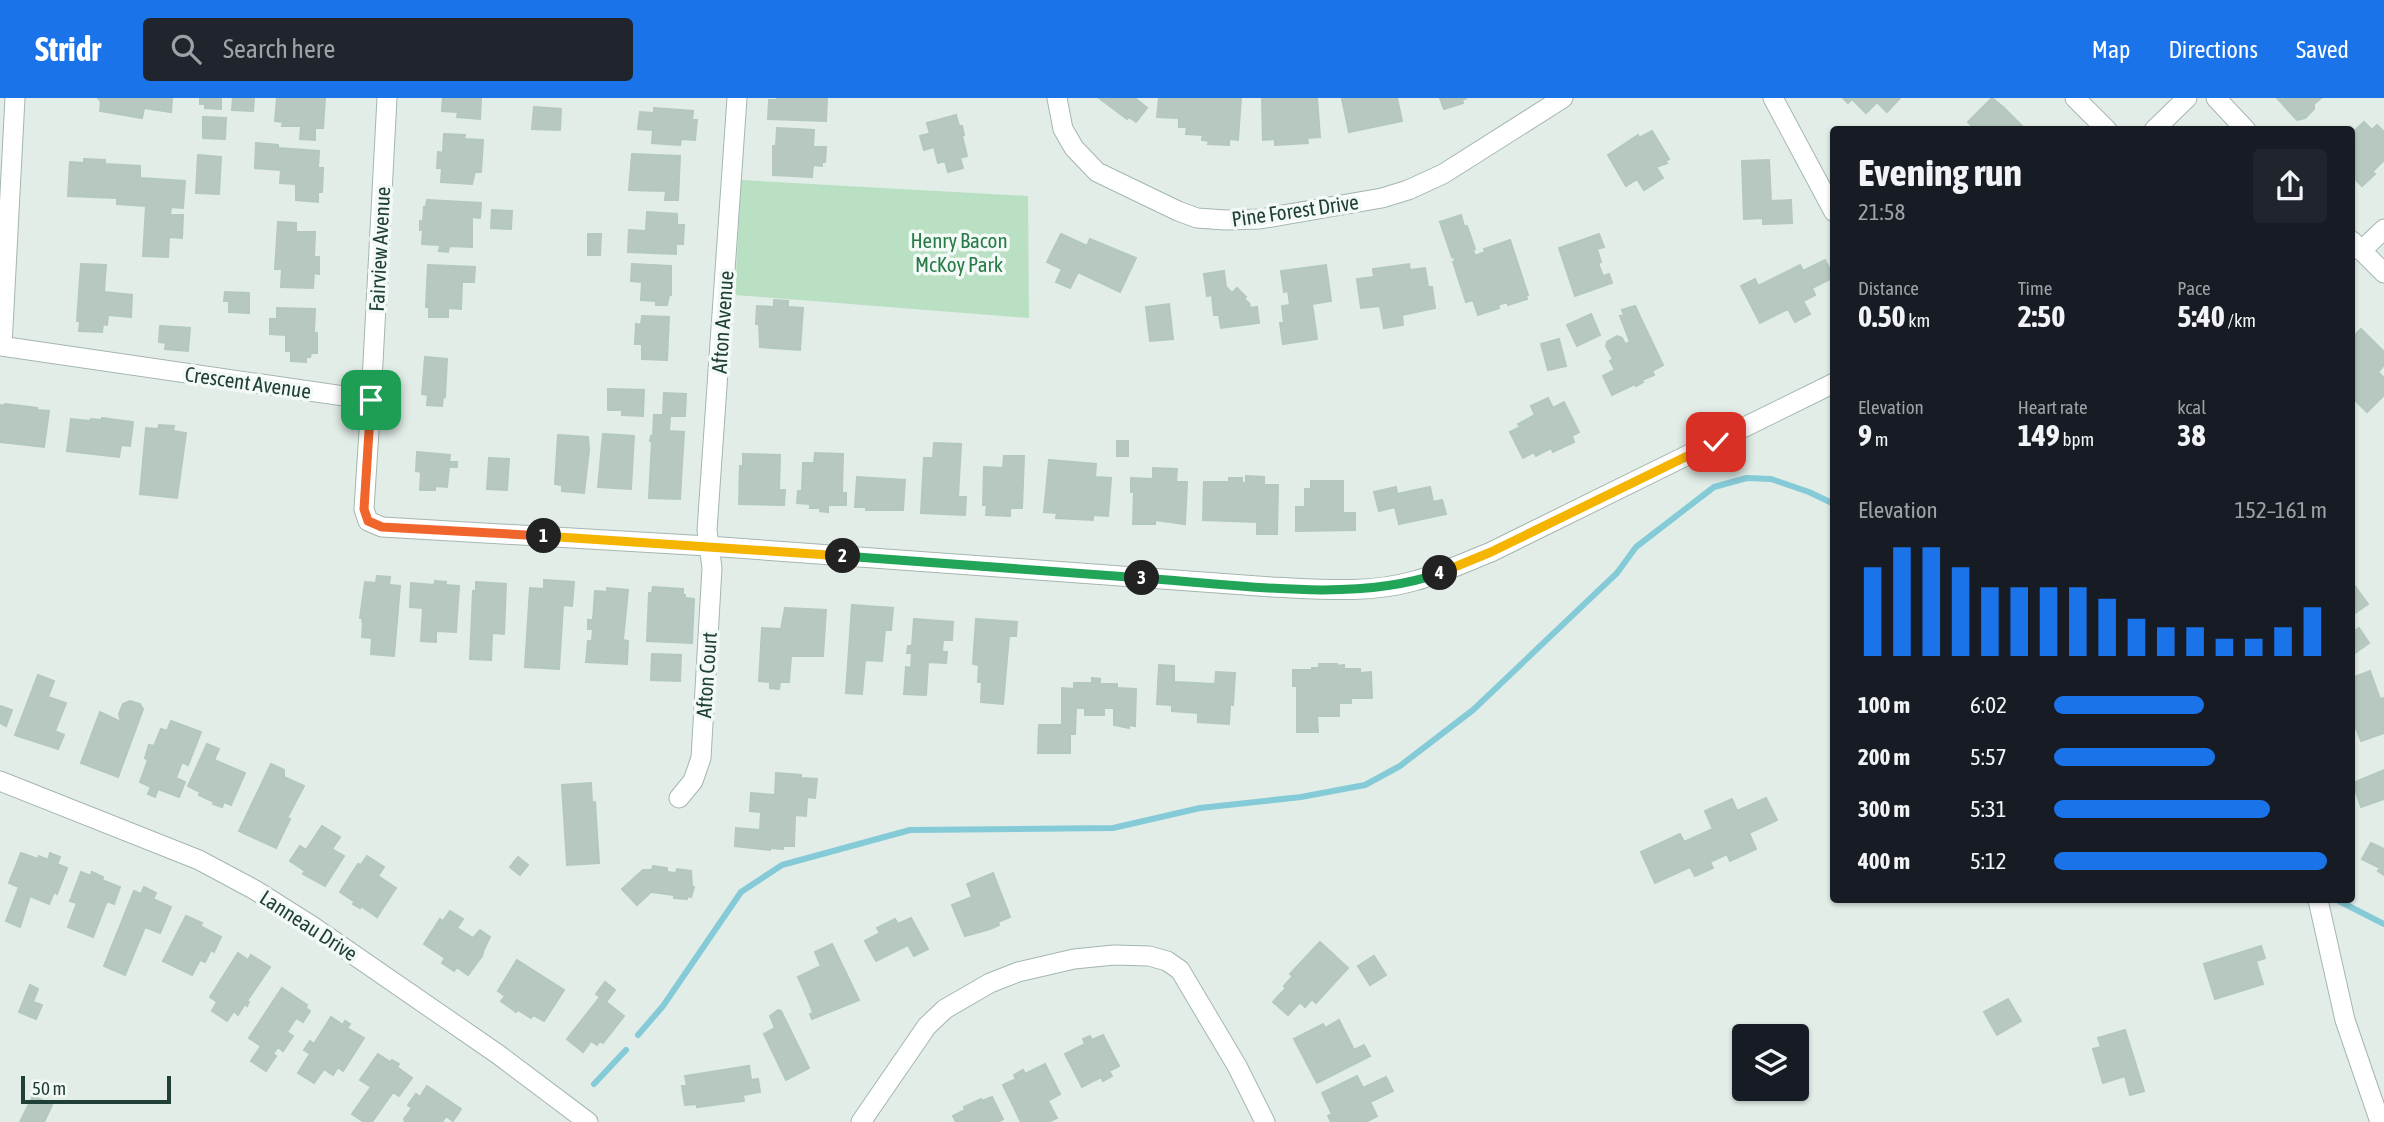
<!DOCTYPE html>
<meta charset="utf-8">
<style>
body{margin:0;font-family:"Asap Condensed",sans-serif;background:#20242c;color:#f1f3f6;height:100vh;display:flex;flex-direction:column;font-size:26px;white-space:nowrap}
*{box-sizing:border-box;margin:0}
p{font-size:23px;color:#9ea1a6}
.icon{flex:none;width:38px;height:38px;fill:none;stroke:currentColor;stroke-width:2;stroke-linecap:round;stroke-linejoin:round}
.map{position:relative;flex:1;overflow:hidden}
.sheet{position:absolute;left:1830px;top:28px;width:525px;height:777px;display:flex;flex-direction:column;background:#171b24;border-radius:7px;box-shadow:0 2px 5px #0004}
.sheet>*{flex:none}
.fabs{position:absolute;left:1732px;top:926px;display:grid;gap:14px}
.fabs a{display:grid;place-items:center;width:77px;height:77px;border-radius:7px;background:#171b24;box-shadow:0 2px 5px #0004;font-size:35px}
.scale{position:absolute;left:21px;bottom:18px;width:150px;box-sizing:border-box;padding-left:7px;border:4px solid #204037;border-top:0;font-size:19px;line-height:24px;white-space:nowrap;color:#204037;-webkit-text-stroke:5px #f3f9f6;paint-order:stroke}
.pin{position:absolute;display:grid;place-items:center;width:60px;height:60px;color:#fff;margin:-30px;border-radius:14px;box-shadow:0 4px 10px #0006}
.km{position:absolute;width:35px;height:35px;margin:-18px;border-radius:50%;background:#222;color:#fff;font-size:19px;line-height:35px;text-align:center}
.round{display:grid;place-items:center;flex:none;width:74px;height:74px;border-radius:7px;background:#20242c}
.overview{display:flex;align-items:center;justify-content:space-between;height:119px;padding:0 28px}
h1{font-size:38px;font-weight:700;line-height:52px}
.metrics{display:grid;grid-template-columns:repeat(3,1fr);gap:10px;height:119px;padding:7px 28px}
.metrics div{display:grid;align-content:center}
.metrics b{font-size:30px;font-weight:700}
.metrics small{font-size:19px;font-weight:400}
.metrics p{font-size:19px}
.chart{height:196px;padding:14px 28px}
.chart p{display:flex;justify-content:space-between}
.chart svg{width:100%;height:126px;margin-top:7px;stroke:#1a73e8;stroke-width:6}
ul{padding:0 28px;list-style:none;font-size:23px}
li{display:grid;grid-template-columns:112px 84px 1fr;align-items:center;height:52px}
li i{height:18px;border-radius:9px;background:#1a73e8}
header{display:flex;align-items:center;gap:42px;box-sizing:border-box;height:98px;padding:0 35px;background:#1a73e8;color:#fff}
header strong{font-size:33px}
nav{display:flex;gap:38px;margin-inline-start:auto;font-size:24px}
.search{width:490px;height:63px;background:#20242c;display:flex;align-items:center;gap:18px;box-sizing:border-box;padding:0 24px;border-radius:7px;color:#9ea1a6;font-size:26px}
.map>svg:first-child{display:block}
</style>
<header>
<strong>Stridr</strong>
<div class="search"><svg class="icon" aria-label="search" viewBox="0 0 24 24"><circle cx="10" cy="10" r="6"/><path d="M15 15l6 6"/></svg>Search here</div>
<nav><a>Map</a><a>Directions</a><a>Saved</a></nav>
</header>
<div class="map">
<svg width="2384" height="1024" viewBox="0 0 2384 1024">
<rect width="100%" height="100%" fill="#e2ede8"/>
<!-- green -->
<path fill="#b9e0c3" d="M741,82L1028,98L1029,220L735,197Z"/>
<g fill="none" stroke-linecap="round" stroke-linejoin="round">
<!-- stream -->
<path stroke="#85cbd7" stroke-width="6" d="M2339,803L2384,826
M638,937L663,908L741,794L782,767L910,732L1113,730L1200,710L1301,699L1365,687L1400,668L1473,612L1617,475L1636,449L1714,389L1747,380L1771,381L1809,394L1834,406
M594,986L626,952"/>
</g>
<!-- building -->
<path fill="#b7c8c1" stroke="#b3c8bf" stroke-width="2" d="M98,0H172V1L171,14L144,10L142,20L100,13L101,4Z
M200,0H221V11L205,10V6H200Z
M233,0H254L253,13L232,12Z
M277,0H325L323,30H315V42L300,41L301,28H282L283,24L275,23Z
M443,0H481L480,21L457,19L458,14L442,13Z
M777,0H827L826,23L768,21L769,2H777Z
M1099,0H1135L1147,10L1136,24L1129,19L1127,21Z
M1159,0H1241L1238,42L1229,41V47L1208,46L1209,43L1202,42L1203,37L1186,36L1187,29H1179V20L1157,19Z
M1262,0H1317L1320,39L1307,40L1308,45L1275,47V41L1263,42Z
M1346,0H1397L1402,23L1349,34L1342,1Z
M1440,0H1467L1462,2L1463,5L1444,11Z
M1843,0H1900L1887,14L1877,4L1866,15L1852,1L1848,5Z
M1992,0L2003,9L2026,32H1976L1968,24Z
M2277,0H2321L2314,6V11L2305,20L2297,22Z
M534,9L561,11L560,32L532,31Z
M654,10L693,13L692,22H697L695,42L681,41L680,47L652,45L653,32L638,31L640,14L654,15Z
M956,17L959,28H962L964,37L962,38L967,58L960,60L963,70L948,74L945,63L938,65L934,49L924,52L920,38L928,36L929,40H931L927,25Z
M203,19L226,20L225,41L203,40Z
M2364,24L2372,32L2377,27L2384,34V62L2372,74L2375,76L2362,88L2352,78V35Z
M777,30L814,32L813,49H826L825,64H822V68L813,67L812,79L773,77V48H776Z
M1652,33L1669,61L1665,63L1667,65L1656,69L1663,80L1644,92L1637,81L1626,88L1608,57L1638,37L1639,40Z
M444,36L465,37L464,41L483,42L481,74H475L472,86L441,84L442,70H437L438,54L443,55Z
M256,45L278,47V50L319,53L318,70H323L322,94H318V104L296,102V86L280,85L281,72L255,70Z
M632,56L680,58L678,102H665L666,93L629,92Z
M198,57L221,59L219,96L196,95Z
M84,61L105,62V66L140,68V80L185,83L183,110L171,109L170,117H183L182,140L169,139L168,159L143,158L146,108L117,106V100L68,98L70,64L84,65Z
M1769,62L1771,103L1791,102L1792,125L1763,126V120L1744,121L1742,63Z
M427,102L481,105L480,120L472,119V149L449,148L448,154L439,153L440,147L422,146L423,132H420V123H423L424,109H426Z
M492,112L512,113L511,131L491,130Z
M647,114L677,116V127H684L683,146H676V156L628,154L629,132L646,133Z
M1461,117L1464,128H1467L1475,151L1473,152L1475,158L1485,154L1484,151L1510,142L1528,197L1526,198L1527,201L1508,207L1507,204L1498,207L1499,210L1478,217L1473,202L1466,204L1453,164H1455L1454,158L1452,159L1440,124Z
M278,124L296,125V134H315L314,159H319V176L314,175L313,190L281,189L282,171H275Z
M588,136H601L600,157H588Z
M1061,136L1087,148L1090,141L1136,160L1120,194L1078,174L1070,190L1056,184L1062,171L1047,164Z
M1599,136L1604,149L1597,151L1601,164L1598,165L1603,178L1609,176L1612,185L1575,198L1559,150Z
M1825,162L1834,179L1812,190L1815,197L1803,203L1810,216L1795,224L1788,211L1760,225L1741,188L1755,181L1758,188L1800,167L1803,173Z
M81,166L106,167L104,194L132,197L131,219L108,217L107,227L103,226L102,234L79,233L80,223H77Z
M632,166L671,168V197H669L667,207H656V203L641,202L642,184L631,183Z
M1409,166L1410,172L1425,170L1428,189H1432L1435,210L1402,217L1403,227L1384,230L1380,208L1361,210L1357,181L1374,179L1373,171Z
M428,167L475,169L474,184H462L461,211L448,210V219H429V209H426Z
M1326,167L1331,203L1312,206L1317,241L1283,246L1280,225H1284L1282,208L1290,207L1288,193L1284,194L1281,173Z
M1224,173L1226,189L1232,195L1237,190L1246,199L1244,201L1249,205L1250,210L1257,209L1259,225L1221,230L1219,217H1214L1212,197L1207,198L1204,176Z
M225,194L249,195V215L229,214V203H224Z
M774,202L788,203V209L803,210L800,252L760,249L759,226H756L757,208L774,209Z
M1169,206L1173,241L1150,243L1146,209Z
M1635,208L1663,267L1652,273L1654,277L1642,282L1643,284L1636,288L1635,286L1612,297L1603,278L1615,272L1610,263L1613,261L1606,248L1607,244L1617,238L1622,240L1625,246L1630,244L1620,218L1624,217L1622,212Z
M277,210L315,211L314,235H317V255H311L310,259H306V264L291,263V253H286V237L270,236V221H277Z
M1591,216L1600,237L1577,248L1567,227Z
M642,218L669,219L667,262L642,261V246H635L636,226L641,227Z
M160,228L190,230L188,253L165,251L166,245L159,244Z
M2361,231L2384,254V267L2378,274L2384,280V297L2367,314L2352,299V240Z
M1559,241L1566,268L1548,272L1541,246Z
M425,259L447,261L445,299H443L442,308L427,307L428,297L422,296Z
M608,291L644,292L643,318L622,317V312H608Z
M664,295L686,296L685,318H670L669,333L684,334L680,401L649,400L652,343H650L651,338H653L654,317H663Z
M1548,300L1553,310L1564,304L1579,334L1572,338L1574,344L1553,354L1551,350L1536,358L1534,354L1523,360L1510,334L1520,329L1518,326L1535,317L1531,308Z
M5,306L37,310V312L49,313L44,349L0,344V307L4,308Z
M102,320L133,324L130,348L121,347L119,359L67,353L71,321L90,323L91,321L101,322Z
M159,327L174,328L173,333L186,335L177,400L140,396L146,330L158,331Z
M603,336L634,338L631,391L598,389Z
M558,337L588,339L589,352L584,395L562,393V387L555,386Z
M1117,343H1128V358H1117Z
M934,345L961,346L958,399H966L965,417L921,415L924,360H933Z
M417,354L450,357L449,364H457V369H449L447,389L435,388V392H420L421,374L416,373Z
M815,355L843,356L842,395H846V407H828V414L820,413V410H810V406L797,405L798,393H802L803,365H814Z
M743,356L780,357L779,392H785L784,407L739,406L740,368H743Z
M1004,358H1024L1022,410H1010V418L986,417L987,407H983L984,369L1003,370Z
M489,360L509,361L507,392L487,391Z
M1049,362L1096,366L1095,379L1111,380L1108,418L1093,417V422L1056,420L1057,415L1044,414Z
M1153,370L1177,371L1176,384H1187L1185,426L1155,422V426H1133L1134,394H1131V380L1153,381Z
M1246,378L1264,379V387H1278L1277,436H1257V424L1203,422L1204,384H1229V380H1242V385H1246Z
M857,379L905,382L903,412H866V409H855Z
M1311,383H1343V415H1355V432L1296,433V409H1305V391H1311Z
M1396,389L1397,396L1430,389L1433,404L1442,402L1446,416L1399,426L1395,409L1379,413L1374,394Z
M377,478L390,479L389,487L400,488L394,558L371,556L372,540L362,539L363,526L362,520H360L365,484L376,485Z
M544,482L574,484L572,508L563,507L559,571L525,569L530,490L544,491Z
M435,483L446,484L445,487L459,488L456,534L436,533V544L421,543L423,510L410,509L411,485L434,487Z
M476,484L506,486L504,536L492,535L491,562L470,561L473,493H476Z
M2354,487L2368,506L2352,517V488Z
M653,489L683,491V497H685V500L694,501L692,545L647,543L649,495H652Z
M607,490L628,492L623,542L628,543L627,566L586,564L588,543H592L593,531H588V522H593L595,493L607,494Z
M852,507L893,510L891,532H885L882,563L865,562L862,596L846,595Z
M785,510L826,512L823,558H791L789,584H780L779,591L770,590V584L759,583L762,530L781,531Z
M914,521L953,524L952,542H943L942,554H947L946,565L928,564L926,597L904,596L906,569L911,570L912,555H907L908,548H912Z
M976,521L1017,524L1016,538H1009L1003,606L981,604L982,584H978L979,567L973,566Z
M2359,530L2369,545L2352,557V535Z
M652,556L681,557L680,583L651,582Z
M1319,566H1337V568L1344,567V571H1360V575L1371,574L1372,600H1351V605H1339V618H1317L1318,634H1297V588H1293V572H1312V570H1319Z
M1159,567L1174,568V584L1215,586L1216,574L1235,575L1233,607L1230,606L1229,626L1198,624V615L1172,613V607L1157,606Z
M2370,573L2380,601L2384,600V635L2361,643L2356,630L2352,632V580Z
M38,577L54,583L48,599L66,605L55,633L64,637L58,651L15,637Z
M1092,580L1100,581V586H1117V590L1136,591L1135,628L1129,627V630L1114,627V610H1104V617H1085V610H1076L1075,636H1070V655H1038L1039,627H1062V590L1074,591V585H1092Z
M130,603L140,606L143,611L118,679L81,665L100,614L121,624L119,616L123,606Z
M0,608L12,612L6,628L0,625Z
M171,623L201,634L188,667L182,664L176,680L185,684L179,699L158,691L155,699L148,696L151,689L140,684L148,662L145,660L149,647L154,648L161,631L167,633Z
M207,646L219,651L214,662L245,675L231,707L224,704L222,709L213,706L214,704L199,697L200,694L188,688Z
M271,666L284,672V679L304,688L287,720L290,721L276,750L239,733Z
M2384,672V701L2361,709L2353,685Z
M776,675L801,677V680L817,681L815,700L807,699L806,718L795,717L794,748H783V751L770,750V752L735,748L736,730L760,732L761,714L750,713L751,695L775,697Z
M591,685L592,705L595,704L599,765L567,767L562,687Z
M1766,700L1777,722L1749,735L1756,751L1730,763L1727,756L1710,764L1713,770L1695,778L1690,769L1655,785L1641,754L1680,736L1684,744L1713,731L1705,713L1732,701L1737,713Z
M322,728L340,739L332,751L344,758L325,788L303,776L305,773L290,763L300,748L306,752Z
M2371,745L2384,751V777L2378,773L2380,770L2362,761Z
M21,755L38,761L39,758L48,762L50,755L60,759L57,766L67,770L57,796L54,794L49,806L30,798L20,829L6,823L19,789L9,785Z
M367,758L384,769L378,778L396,790L377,819L361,808L360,810L353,806L355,804L340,794L358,766L361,767Z
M518,759L528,767L520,777L510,769Z
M653,768L667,770V774L676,775L677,771L691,773L692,788L694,789L691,799L687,798V801L674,800V797L651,794L637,807L622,791L643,772H652Z
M81,774L91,778L92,774L103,779L102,782L120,789L114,806L107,803L93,839L68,829L77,805L70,803Z
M993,775L1010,819L998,824L999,827L990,831L965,838L952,807L972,799L967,786Z
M144,789L156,795L153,801L171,809L160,835L145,829L125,877L104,868L134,793L141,796Z
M450,813L463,821L457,830L473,840L480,832L490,839L484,851L482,858L468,877L457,869L454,873L442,865L445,860L424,846L440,821L443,823Z
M186,818L202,825L200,828L221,839L214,854L211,852L205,864L200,862L192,877L163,863Z
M911,820L928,851L914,858L908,847L876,863L865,843L880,835L877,830L895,821L898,826Z
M1320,844L1348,870L1316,905L1312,901L1305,909L1300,904L1288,917L1273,904L1286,890L1284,888L1293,878L1290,876Z
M832,846L859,902L812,921L810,916L813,915L810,906L798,879L821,868L815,854Z
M2261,848L2265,860L2256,863L2263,886L2215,901L2204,866Z
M238,855L248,862L251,857L270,869L247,903L249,904L247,908L245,906L238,917L234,913L227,923L212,913L217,904L210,899Z
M1374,858L1386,877L1370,887L1358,868Z
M517,862L564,892L544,923L533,917L531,920L518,912L516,914L501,903L505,898L498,893Z
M605,884L615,892L606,904L624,918L603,945L600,943L597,947L591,943L583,954L567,941L600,899L596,896Z
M30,887L38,891L33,904L42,907L36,921L19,914Z
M282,890L307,907L306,910L310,913L303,924L296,920L287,934L293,938L283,953L278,949L273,956L276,958L266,973L251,963L261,948L249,940Z
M2008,901L2021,923L1997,937L1984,914Z
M778,912L781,913L809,970L786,982L764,936L775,930L770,918Z
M331,919L343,927L345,923L350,926L347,930L364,940L343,973L338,969L333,977L324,971L314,985L298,975L310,956L304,952L310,943L314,946Z
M1339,922L1354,952L1364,947L1370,958L1317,985L1294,941L1323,926L1325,930Z
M2125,932L2144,993L2130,997L2125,978L2103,985L2093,951L2101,949L2098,940Z
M1103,937L1119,968L1109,973L1112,978L1103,983L1101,979L1082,989L1065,956L1085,946L1083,941L1090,938L1092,942Z
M378,956L390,964L392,962L399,966L397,969L412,980L399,998L393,994L372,1024H364L352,1016L371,989L360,982Z
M1045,966L1060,996L1048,1003L1057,1020L1048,1024H1021L1003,987L1016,981L1014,977L1023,972L1025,976Z
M749,968L751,982L758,981L760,994L743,997L744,1003L697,1009V1006L685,1007L682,988H687L685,978Z
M1357,978L1363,990L1386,979L1393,993L1370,1004L1377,1018L1366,1024H1331L1328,1018L1332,1016L1322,995Z
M427,988L461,1011L453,1023L446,1018L442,1024H405L404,1021L412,1010L408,1007L416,996L420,999Z
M33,998L52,1007L44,1024H20Z
M992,999L1003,1021L998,1024H956L953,1018L965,1012L964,1009L981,1001L982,1003Z"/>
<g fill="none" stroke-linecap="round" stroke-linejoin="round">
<!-- street casing -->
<g stroke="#a4b6af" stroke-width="21">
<path id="street" d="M1057,0L1063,31L1074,50L1097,74L1178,113L1197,120L1225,122L1260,121L1382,100L1408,92L1443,76L1563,0
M1773,0L1834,114
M2075,0L2107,32
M2216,0L2246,32
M2154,32L2187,0
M2352,143L2384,175
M2361,153L2384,131
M0,248L371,302L364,411L368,423L382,429L708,448L1272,489C1318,491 1369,496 1414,483C1440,476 1466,464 1491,454L1834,285
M2,248L15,0
M371,302L387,0
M0,683L199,762L255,792L312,828L499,957L588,1024
M679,700L693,683L701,660L712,470L707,432L737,0
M2318,802L2345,922L2380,1024
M861,1024L927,928L945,911L990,885L1018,874L1074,861L1114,857L1149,858L1167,863L1180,872L1237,968L1265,1024"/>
</g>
<!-- street -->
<use href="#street" stroke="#fff" stroke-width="19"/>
</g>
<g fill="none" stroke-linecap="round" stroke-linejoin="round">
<!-- split-1 casing -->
<g stroke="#fff" stroke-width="14">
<path id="split-1" d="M371,302L364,411L368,423L382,429L544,438"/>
</g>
<!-- split-2 casing -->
<g stroke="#fff" stroke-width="14">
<path id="split-2" d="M544,438L843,458"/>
</g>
<!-- split-3 casing -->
<g stroke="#fff" stroke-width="14">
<path id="split-3" d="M843,458L1142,480"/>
</g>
<!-- split-4 casing -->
<g stroke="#fff" stroke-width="14">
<path id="split-4" d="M1142,480C1233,486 1355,506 1440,475"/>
</g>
<!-- split-5 casing -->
<g stroke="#fff" stroke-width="14">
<path id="split-5" d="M1440,475L1491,454L1716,344"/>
</g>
<!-- split-1 -->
<use href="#split-1" stroke="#f0652b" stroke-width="9"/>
<!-- split-2 -->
<use href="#split-2" stroke="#f5b400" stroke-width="9"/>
<!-- split-3 -->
<use href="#split-3" stroke="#22a559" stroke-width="9"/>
<!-- split-4 -->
<use href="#split-4" stroke="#22a559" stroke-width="9"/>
<!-- split-5 -->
<use href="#split-5" stroke="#f5b400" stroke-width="9"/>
</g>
<g text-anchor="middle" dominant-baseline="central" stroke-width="7" stroke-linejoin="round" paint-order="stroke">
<!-- street labels -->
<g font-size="21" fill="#204037" stroke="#f3f9f6">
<text transform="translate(1295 112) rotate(-8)">Pine Forest Drive</text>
<text transform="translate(379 151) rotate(-87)">Fairview Avenue</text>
<text transform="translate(722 224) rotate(-86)">Afton Avenue</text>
<text transform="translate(248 284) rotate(8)">Crescent Avenue</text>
<text transform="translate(706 577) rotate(-86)">Afton Court</text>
<text transform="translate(309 827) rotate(33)">Lanneau Drive</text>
</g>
<!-- park labels -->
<g font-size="21" fill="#267b46" stroke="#f3f9f6">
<text x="959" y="142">Henry Bacon<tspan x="959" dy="24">McKoy Park</tspan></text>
</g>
</g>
</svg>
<div class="fabs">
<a><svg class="icon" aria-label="layers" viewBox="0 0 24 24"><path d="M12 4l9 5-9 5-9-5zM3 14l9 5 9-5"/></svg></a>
</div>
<div class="scale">50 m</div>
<div class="pin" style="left:371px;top:302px;background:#1e9e55"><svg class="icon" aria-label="arrive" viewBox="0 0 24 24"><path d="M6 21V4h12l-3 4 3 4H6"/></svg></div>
<div class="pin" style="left:1716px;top:344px;background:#d93025"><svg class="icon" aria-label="check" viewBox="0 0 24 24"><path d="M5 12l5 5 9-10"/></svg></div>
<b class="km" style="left:544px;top:438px">1</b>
<b class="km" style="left:843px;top:458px">2</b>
<b class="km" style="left:1142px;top:480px">3</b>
<b class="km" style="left:1440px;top:475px">4</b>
<section class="sheet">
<div class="overview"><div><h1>Evening run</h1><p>21:58</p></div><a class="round"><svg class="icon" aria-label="share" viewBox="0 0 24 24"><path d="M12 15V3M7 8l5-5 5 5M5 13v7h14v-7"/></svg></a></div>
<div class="metrics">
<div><p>Distance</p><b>0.50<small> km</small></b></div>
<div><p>Time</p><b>2:50</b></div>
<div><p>Pace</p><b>5:40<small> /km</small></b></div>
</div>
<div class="metrics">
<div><p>Elevation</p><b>9<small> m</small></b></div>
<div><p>Heart rate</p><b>149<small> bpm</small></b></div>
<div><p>kcal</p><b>38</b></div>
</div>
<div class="chart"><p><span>Elevation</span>152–161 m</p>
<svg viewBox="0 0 160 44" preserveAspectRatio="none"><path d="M5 44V13M15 44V6M25 44V6M35 44V13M45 44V20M55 44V20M65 44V20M75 44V20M85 44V24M95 44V31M105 44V34M115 44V34M125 44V38M135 44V38M145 44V34M155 44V27"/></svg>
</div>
<ul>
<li><b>100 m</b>6:02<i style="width:55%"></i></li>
<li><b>200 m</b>5:57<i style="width:59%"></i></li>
<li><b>300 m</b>5:31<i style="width:79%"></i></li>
<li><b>400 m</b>5:12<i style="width:100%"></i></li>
</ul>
</section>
</div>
